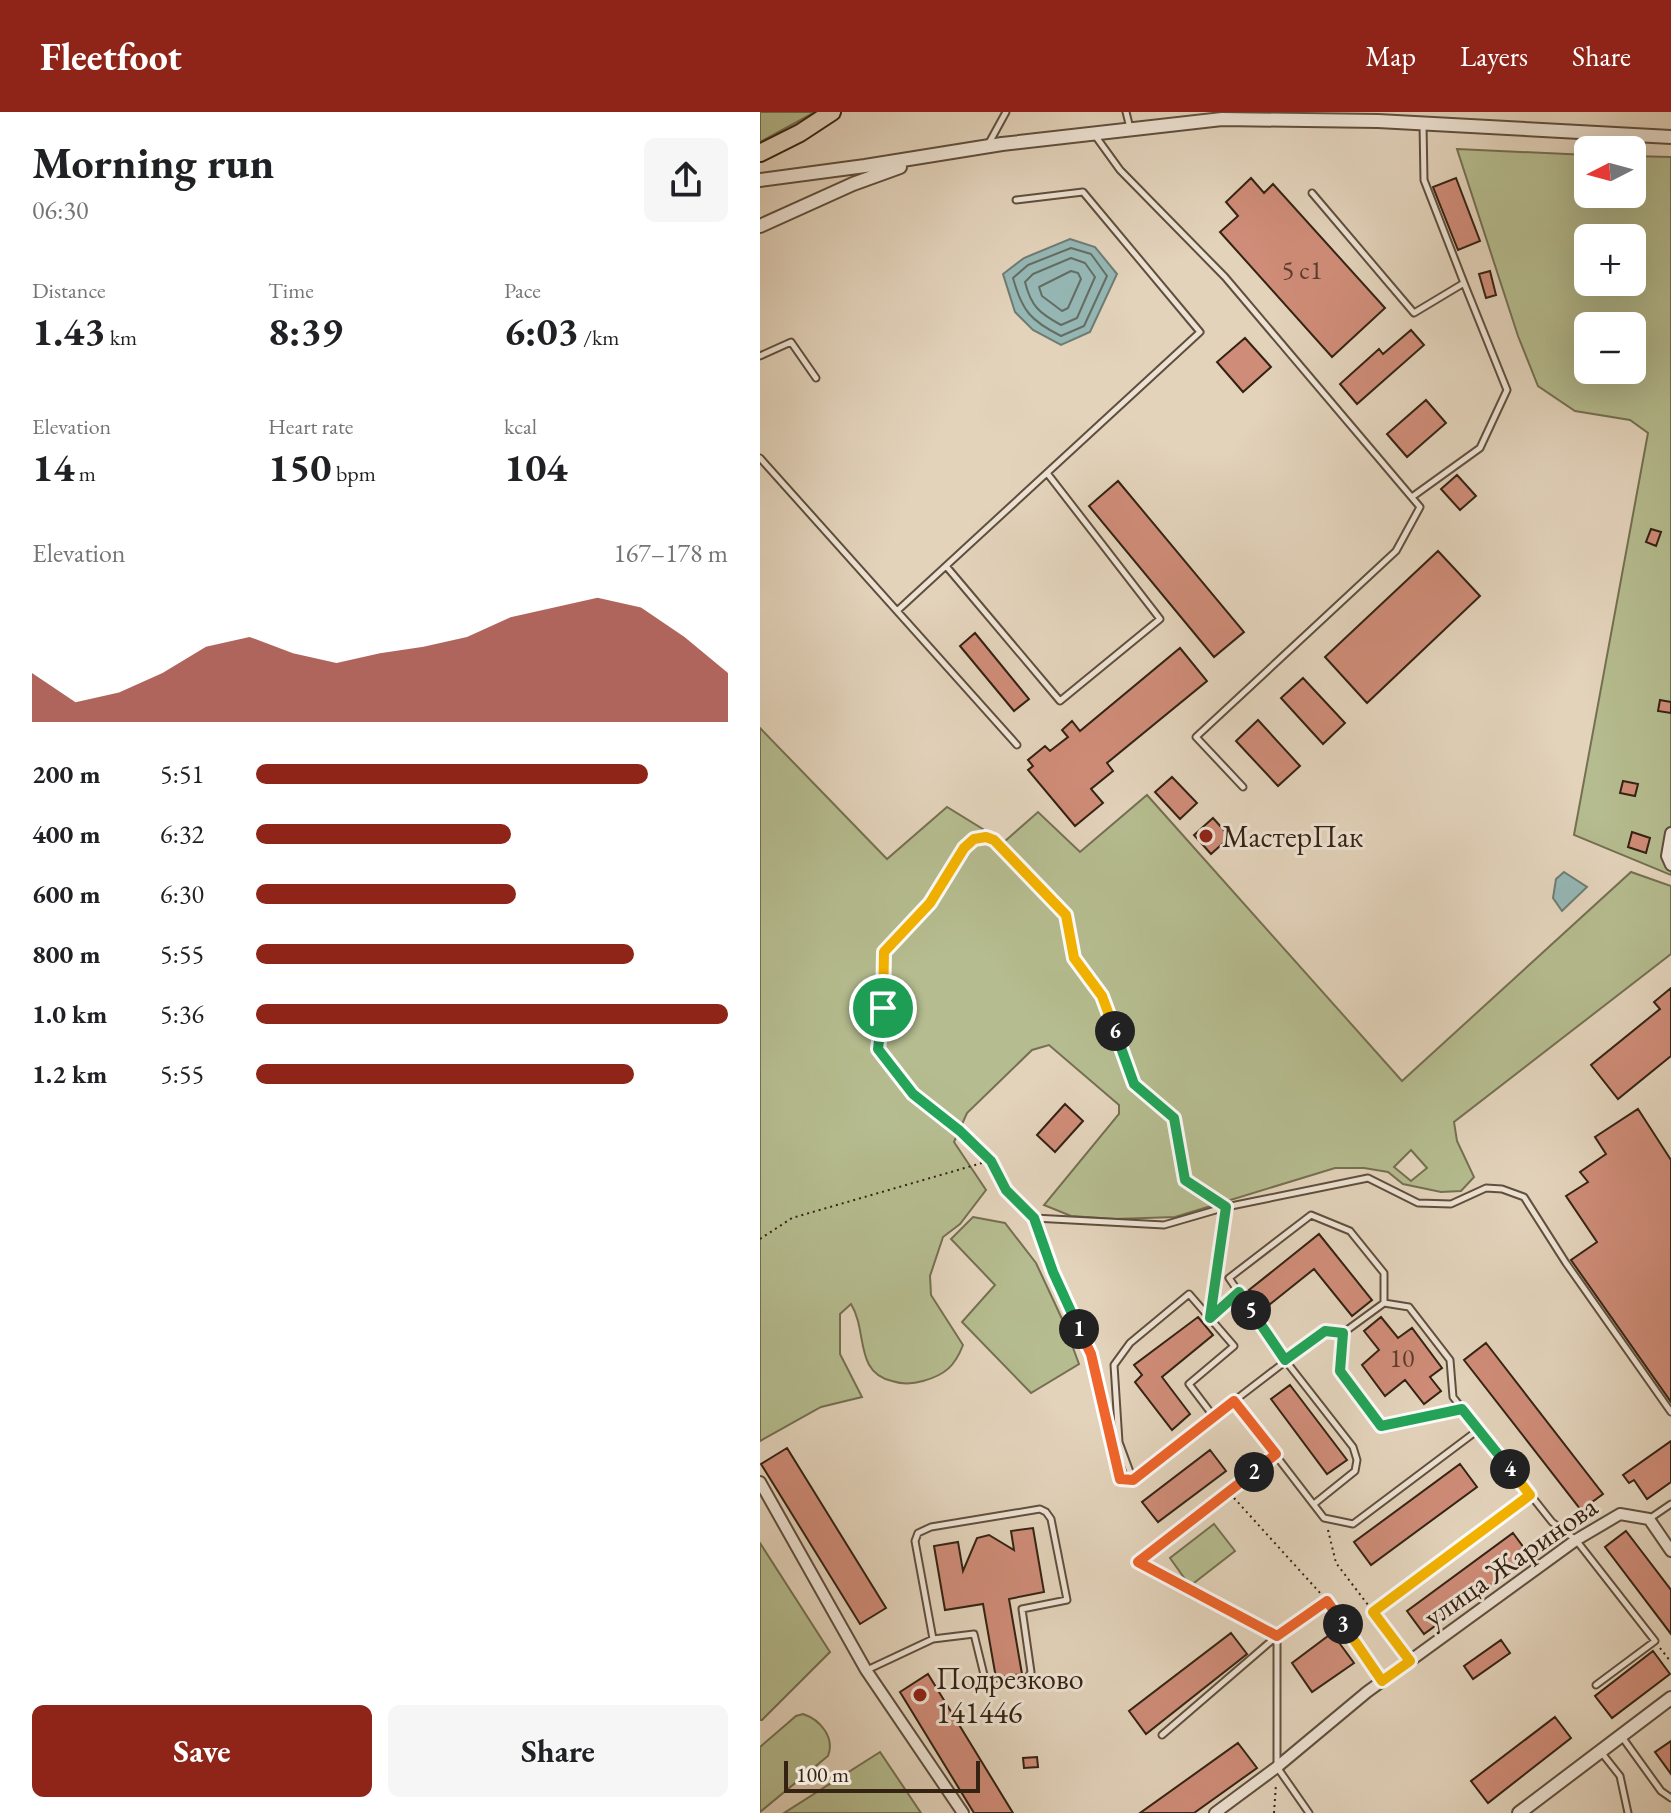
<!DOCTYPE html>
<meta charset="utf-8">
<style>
body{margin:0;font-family:"EB Garamond",serif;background:#f6f6f6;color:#202124;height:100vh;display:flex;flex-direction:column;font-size:30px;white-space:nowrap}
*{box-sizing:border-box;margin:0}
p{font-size:26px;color:#757577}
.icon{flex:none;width:44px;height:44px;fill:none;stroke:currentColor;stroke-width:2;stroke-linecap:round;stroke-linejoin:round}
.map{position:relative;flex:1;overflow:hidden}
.sheet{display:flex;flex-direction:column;background:#fff;width:760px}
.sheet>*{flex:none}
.needle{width:52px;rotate:264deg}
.tools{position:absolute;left:814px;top:24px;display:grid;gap:16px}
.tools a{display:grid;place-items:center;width:72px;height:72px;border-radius:12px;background:#fff;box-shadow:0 8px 32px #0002;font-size:40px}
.scale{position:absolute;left:24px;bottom:20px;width:196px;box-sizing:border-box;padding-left:8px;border:4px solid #342313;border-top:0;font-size:22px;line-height:28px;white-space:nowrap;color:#342313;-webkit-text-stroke:6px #ede2d3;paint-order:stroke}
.pin{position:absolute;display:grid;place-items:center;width:68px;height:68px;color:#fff;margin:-34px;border:4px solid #fff;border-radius:50%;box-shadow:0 2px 8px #0007}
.km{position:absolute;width:40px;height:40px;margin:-20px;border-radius:50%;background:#222;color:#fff;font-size:22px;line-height:40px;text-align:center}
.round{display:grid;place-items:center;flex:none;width:84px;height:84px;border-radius:12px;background:#f6f6f6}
.headline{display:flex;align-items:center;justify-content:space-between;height:136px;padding:0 32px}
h1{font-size:44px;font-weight:700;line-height:60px}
.metrics{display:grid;grid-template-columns:repeat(3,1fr);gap:12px;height:136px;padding:8px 32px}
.metrics div{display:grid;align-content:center}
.metrics b{font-size:40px;font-weight:700}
.metrics small{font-size:22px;font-weight:400}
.metrics p{font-size:22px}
.chart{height:224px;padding:16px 32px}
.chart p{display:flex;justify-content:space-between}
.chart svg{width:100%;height:144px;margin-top:8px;fill:#8f2418;opacity:.7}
.primary-button{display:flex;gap:16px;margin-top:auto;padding:16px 32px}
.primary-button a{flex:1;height:92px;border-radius:12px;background:#8f2418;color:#fff;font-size:32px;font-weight:700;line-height:92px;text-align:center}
.primary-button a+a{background:#f6f6f6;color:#202124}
ul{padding:0 32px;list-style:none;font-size:26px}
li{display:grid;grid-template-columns:128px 96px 1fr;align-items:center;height:60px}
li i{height:20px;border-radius:10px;background:#8f2418}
header{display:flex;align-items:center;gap:48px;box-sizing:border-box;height:112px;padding:0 40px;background:#8f2418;color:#fff}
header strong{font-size:38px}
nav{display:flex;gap:44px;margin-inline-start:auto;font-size:28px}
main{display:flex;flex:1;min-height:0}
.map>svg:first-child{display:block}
</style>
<header>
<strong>Fleetfoot</strong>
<nav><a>Map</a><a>Layers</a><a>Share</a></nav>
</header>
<main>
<section class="sheet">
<div class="headline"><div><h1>Morning run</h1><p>06:30</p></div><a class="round"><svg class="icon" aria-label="share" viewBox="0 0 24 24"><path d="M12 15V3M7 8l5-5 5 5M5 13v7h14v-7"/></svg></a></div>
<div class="metrics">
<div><p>Distance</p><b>1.43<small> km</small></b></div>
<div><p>Time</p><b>8:39</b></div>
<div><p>Pace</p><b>6:03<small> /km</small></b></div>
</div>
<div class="metrics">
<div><p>Elevation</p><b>14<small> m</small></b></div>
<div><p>Heart rate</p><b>150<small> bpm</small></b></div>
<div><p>kcal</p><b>104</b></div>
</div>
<div class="chart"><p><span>Elevation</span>167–178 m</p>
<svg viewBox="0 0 160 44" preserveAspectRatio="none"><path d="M0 44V29L10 38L20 35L30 29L40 21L50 18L60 23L70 26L80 23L90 21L100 18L110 12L120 9L130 6L140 9L150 18L160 29V44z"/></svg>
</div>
<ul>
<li><b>200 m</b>5:51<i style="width:83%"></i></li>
<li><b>400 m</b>6:32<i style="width:54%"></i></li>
<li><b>600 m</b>6:30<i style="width:55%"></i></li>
<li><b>800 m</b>5:55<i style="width:80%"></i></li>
<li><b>1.0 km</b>5:36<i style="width:100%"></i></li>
<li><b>1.2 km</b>5:55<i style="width:80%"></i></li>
</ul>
<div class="primary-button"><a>Save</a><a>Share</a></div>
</section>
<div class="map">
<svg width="911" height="1701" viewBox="0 0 911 1701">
<rect width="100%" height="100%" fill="#e3d3bb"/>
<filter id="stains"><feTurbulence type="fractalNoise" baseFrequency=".0025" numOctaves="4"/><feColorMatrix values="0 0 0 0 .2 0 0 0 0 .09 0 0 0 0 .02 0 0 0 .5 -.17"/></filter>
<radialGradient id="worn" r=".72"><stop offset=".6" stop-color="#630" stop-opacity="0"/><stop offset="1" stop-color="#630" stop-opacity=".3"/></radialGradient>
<!-- green -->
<path fill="#b5bc8f" stroke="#747051" stroke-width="2" fill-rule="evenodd" d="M0,0H55L0,30Z
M697,37L828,43V82H872V44L911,45V763L814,723L888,321L870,308L815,299L778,274L758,224ZM828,126H872V170H828ZM828,214H872V258H828Z
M0,616L127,747L187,695L244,730L278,700L320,740L387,683L642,969L871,760L911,774V842L694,1010L697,1029L714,1065L701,1079L681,1080L643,1072L628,1060L604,1056H575L415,1105L355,1107L311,1104L284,1093L359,1002V993L289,933L272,938L207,1001L194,1030L226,1078L200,1112L183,1125L170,1164L171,1183L203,1233C195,1254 185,1263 163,1269C153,1272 141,1272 132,1269C94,1260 108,1220 91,1192L80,1202V1242L102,1285L61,1295L0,1329ZM651,1038L667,1056L651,1069L634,1055Z
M213,1105L245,1111L276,1151L303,1209L319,1252L271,1281L202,1210L235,1173L191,1127Z
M454,1412L475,1439L430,1474L410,1446Z
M0,1431L70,1540L2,1608H0Z
M43,1602C61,1608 75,1626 68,1644L0,1700V1635L36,1604Z
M120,1640L161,1701H24Z"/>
<!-- water -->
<path fill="#95b7b4" stroke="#6e7c74" stroke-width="2" d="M310,127L335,135L357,162L330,220L301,233L273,218L255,200L243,162L264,146Z
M804,760L827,775L802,799L793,786L796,767Z"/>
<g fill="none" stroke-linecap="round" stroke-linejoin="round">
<!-- shore -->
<path stroke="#646d64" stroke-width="2" d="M311,136L331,142L347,164L324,214L301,224C271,209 262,199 253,166L268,153Z
M311,146L325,151L335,165L317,206L301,213C279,201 271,194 265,170L273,162Z
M311,159L318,161L321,167L308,196L302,199L282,184L279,175Z"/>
</g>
<!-- building -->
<path fill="#cf8c78" stroke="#342313" stroke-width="2" d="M491,66L504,81L513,72L625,196L572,245L460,120L478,104L466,90Z
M696,66L720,129L698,138L673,75Z
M730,159L736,183L726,186L719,162Z
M651,218L664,233L597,292L580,272L619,237L623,242Z
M485,226L511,255L483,280L457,250Z
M666,288L686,311L647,345L627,322Z
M697,363L716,384L700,398L681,377Z
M358,369L484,520L454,545L329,394Z
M891,417L901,420L896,434L886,430Z
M678,439L720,484L607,591L565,545Z
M215,521L269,587L254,599L200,534Z
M420,536L447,569L347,651L353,659L331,677L343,691L315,714L268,658L273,654L268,648L285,634L290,639L308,625L302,618L312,609L320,619Z
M543,566L585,611L563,632L521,586Z
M900,588L911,590V601L898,599Z
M498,608L540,654L518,674L476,629Z
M412,665L437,691L420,707L395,680Z
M863,669L878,672L875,684L860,681Z
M453,706L470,725L451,742L434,723Z
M872,720L890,726L886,741L868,735Z
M911,876V944L858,987L831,953L900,897L894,890Z
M305,992L323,1009L295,1040L277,1023Z
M878,997L911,1048V1290L811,1148L837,1130L806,1084L828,1070L820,1060L846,1042L835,1025Z
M559,1122L612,1188L592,1204L554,1157L504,1197L489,1178Z
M438,1205L453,1223L402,1265L430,1302L412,1318L375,1270L382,1263L374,1253Z
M621,1205L638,1226L652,1216L682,1256L670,1265L681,1279L664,1292L645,1268L625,1284L602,1253L619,1238L604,1219Z
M726,1231L843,1382L821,1398L704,1248Z
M530,1273L587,1348L567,1362L511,1287Z
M911,1329V1370L887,1387L874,1368L869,1371L863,1363Z
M27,1336L126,1496L100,1512L1,1352Z
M450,1338L466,1359L398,1410L382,1390Z
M700,1352L717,1375L611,1453L594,1430Z
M273,1416L284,1480L249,1487L262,1562L236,1566L223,1492L185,1498L174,1434L198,1430L203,1459L217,1426L229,1423L254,1438L251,1419Z
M866,1419L911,1478V1522L845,1435Z
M753,1421L770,1444L664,1522L647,1499Z
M471,1521L487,1542L386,1622L369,1599Z
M572,1521L594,1551L552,1580L532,1551Z
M741,1528L750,1541L713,1567L704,1554Z
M893,1539L910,1562L852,1606L835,1584Z
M168,1562L253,1701H214L140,1580Z
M795,1605L811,1626L728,1691L711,1669Z
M911,1629V1662L895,1640Z
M478,1631L497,1656L434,1701H380Z
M277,1645L278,1655L264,1656L263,1646Z"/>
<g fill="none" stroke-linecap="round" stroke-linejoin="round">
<!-- service casing -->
<g stroke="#604f3d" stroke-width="9">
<path id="service" d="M366,0L370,16
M663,12L664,68L704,171
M334,22L360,58L465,165L660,395L636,439L436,625L483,675
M229,31L246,0
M552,81L654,201L704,171L747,278L720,336L652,385
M0,244L31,230L56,266
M0,346L257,633
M186,454L300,589L400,507L287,361
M137,499L440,220L323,80L256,88
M231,1049L246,1078L274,1106L404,1113L466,1095L608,1066L658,1091L691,1092L726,1076L742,1077L764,1085L806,1151L911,1300
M624,1191L583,1221L565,1219L474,1289L564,1406L593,1412L718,1318
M583,1221L580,1259L621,1314L702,1297
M454,1305L429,1272L474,1234L429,1182L370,1231L354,1253L359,1330L373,1368L474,1289
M554,1392L595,1359L597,1348L593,1335L525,1248L469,1166L551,1103L590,1119L624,1161V1191L649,1195L690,1248L693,1285L792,1410L816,1428L895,1529L836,1573
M889,1407L911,1392
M378,1450L516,1342
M639,1481L770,1383
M517,1524L567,1489L622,1569
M107,1558L173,1527L214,1522L226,1571L233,1574L267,1567L271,1560L262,1497L307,1488L291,1407L286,1400L280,1397L171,1415L158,1421L155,1429L173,1527
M402,1623L517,1524V1655L549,1701
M862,1625L901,1679L911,1686
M841,1640L860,1664L868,1701"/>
</g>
<!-- minor casing -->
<g stroke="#604f3d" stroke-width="14">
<path id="minor" d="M911,721L907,744L911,753
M0,1370L106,1558L203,1701
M455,1701L517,1655L607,1580L816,1428L860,1402L889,1407L911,1439"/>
</g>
<!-- tertiary casing -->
<g stroke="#604f3d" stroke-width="16">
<path id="tertiary" d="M0,68L105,54L242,32L462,7L618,9L911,25
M0,114L93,72L140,55
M759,1701L911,1586"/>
</g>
<!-- primary casing -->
<g stroke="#342313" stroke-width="20">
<path id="primary" d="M0,41L40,21L72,0"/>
</g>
<!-- path -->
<path stroke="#342313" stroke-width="2" stroke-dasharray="2 4" stroke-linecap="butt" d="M224,1042L200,1019L153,982L118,937L123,896L124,840L170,791L204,736L214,727L226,725L234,728L306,803L314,846L342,884L374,972L414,1006L425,1068L455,1088
M277,1115L293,1160L331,1242L348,1316
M0,1127L32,1106L222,1051
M452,1193L464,1104
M456,1200L472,1186
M357,1353L360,1367H363
M474,1386L561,1482
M568,1418L576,1451L644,1540
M388,1455L509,1520
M615,1499L632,1486
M900,1536L911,1550
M514,1701L516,1672"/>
<!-- service -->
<use href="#service" stroke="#ede2d3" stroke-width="5"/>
<!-- minor -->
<use href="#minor" stroke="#ede2d3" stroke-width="10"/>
<!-- tertiary -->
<use href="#tertiary" stroke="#ede2d3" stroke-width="12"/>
<!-- primary -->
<use href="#primary" stroke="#e3d3bb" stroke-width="16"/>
</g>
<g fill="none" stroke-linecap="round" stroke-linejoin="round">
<!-- split-1 casing -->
<g stroke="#fff" stroke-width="16">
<path id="split-1" d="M123,896L118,937L153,982L200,1019L231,1049L246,1078L274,1106L293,1160L319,1217"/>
</g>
<!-- split-2 casing -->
<g stroke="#fff" stroke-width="16">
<path id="split-2" d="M319,1217L331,1242L360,1367L373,1368L474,1289L516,1342L494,1360"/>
</g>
<!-- split-3 casing -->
<g stroke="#fff" stroke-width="16">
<path id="split-3" d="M494,1360L378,1450L517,1524L567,1489L583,1512"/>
</g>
<!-- split-4 casing -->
<g stroke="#fff" stroke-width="16">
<path id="split-4" d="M583,1512L622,1569L650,1549L613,1500L770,1383L750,1357"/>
</g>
<!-- split-5 casing -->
<g stroke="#fff" stroke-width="16">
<path id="split-5" d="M491,1198L525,1248L565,1219L583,1221L580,1259L621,1314L702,1297L750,1357"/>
</g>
<!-- split-6 casing -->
<g stroke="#fff" stroke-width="16">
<path id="split-6" d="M355,919L374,972L414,1006L425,1068L466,1095L450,1206L479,1180L491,1198"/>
</g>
<!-- split-7 casing -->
<g stroke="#fff" stroke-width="16">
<path id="split-7" d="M123,896L124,840L170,791L204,736L214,727L226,725L234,728L306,803L314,846L342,884L355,919"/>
</g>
<!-- split-1 -->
<use href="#split-1" stroke="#22a559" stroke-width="10"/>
<!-- split-2 -->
<use href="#split-2" stroke="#f0652b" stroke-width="10"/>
<!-- split-3 -->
<use href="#split-3" stroke="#f0652b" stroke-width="10"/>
<!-- split-4 -->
<use href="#split-4" stroke="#f5b400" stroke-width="10"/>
<!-- split-5 -->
<use href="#split-5" stroke="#22a559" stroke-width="10"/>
<!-- split-6 -->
<use href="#split-6" stroke="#22a559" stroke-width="10"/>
<!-- split-7 -->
<use href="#split-7" stroke="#f5b400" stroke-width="10"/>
</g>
<!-- markers -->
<g fill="#8f2418" stroke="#ede2d3" stroke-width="3">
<circle cx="446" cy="724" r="8"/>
<circle cx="160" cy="1583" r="8"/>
</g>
<g text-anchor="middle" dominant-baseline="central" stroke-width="6" stroke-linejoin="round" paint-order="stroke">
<!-- number labels -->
<g font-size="26" fill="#5b3d2c">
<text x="542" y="158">5 с1</text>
<text x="642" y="1246">10</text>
</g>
<!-- poi labels -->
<g font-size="30" fill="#342313" stroke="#ede2d3" text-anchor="start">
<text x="462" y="724">МастерПак</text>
<text x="176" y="1566">Подрезково<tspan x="176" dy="34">141446</tspan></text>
</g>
<!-- street labels -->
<g font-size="30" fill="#342313" stroke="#ede2d3">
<text transform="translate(750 1449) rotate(-35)">улица Жаринова</text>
</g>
</g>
<rect width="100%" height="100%" filter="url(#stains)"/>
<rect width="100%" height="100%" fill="url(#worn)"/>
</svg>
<div class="tools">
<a><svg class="needle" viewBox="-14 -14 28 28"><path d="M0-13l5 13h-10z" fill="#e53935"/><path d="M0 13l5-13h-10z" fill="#757577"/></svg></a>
<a>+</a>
<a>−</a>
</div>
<div class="scale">100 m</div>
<div class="pin" style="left:123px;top:896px;background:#1e9e55"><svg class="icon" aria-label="arrive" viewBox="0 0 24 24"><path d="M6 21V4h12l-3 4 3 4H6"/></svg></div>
<b class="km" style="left:319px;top:1217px">1</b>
<b class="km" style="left:494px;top:1360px">2</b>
<b class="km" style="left:583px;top:1512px">3</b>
<b class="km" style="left:750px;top:1357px">4</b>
<b class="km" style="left:491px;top:1198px">5</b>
<b class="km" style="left:355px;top:919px">6</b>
</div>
</main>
